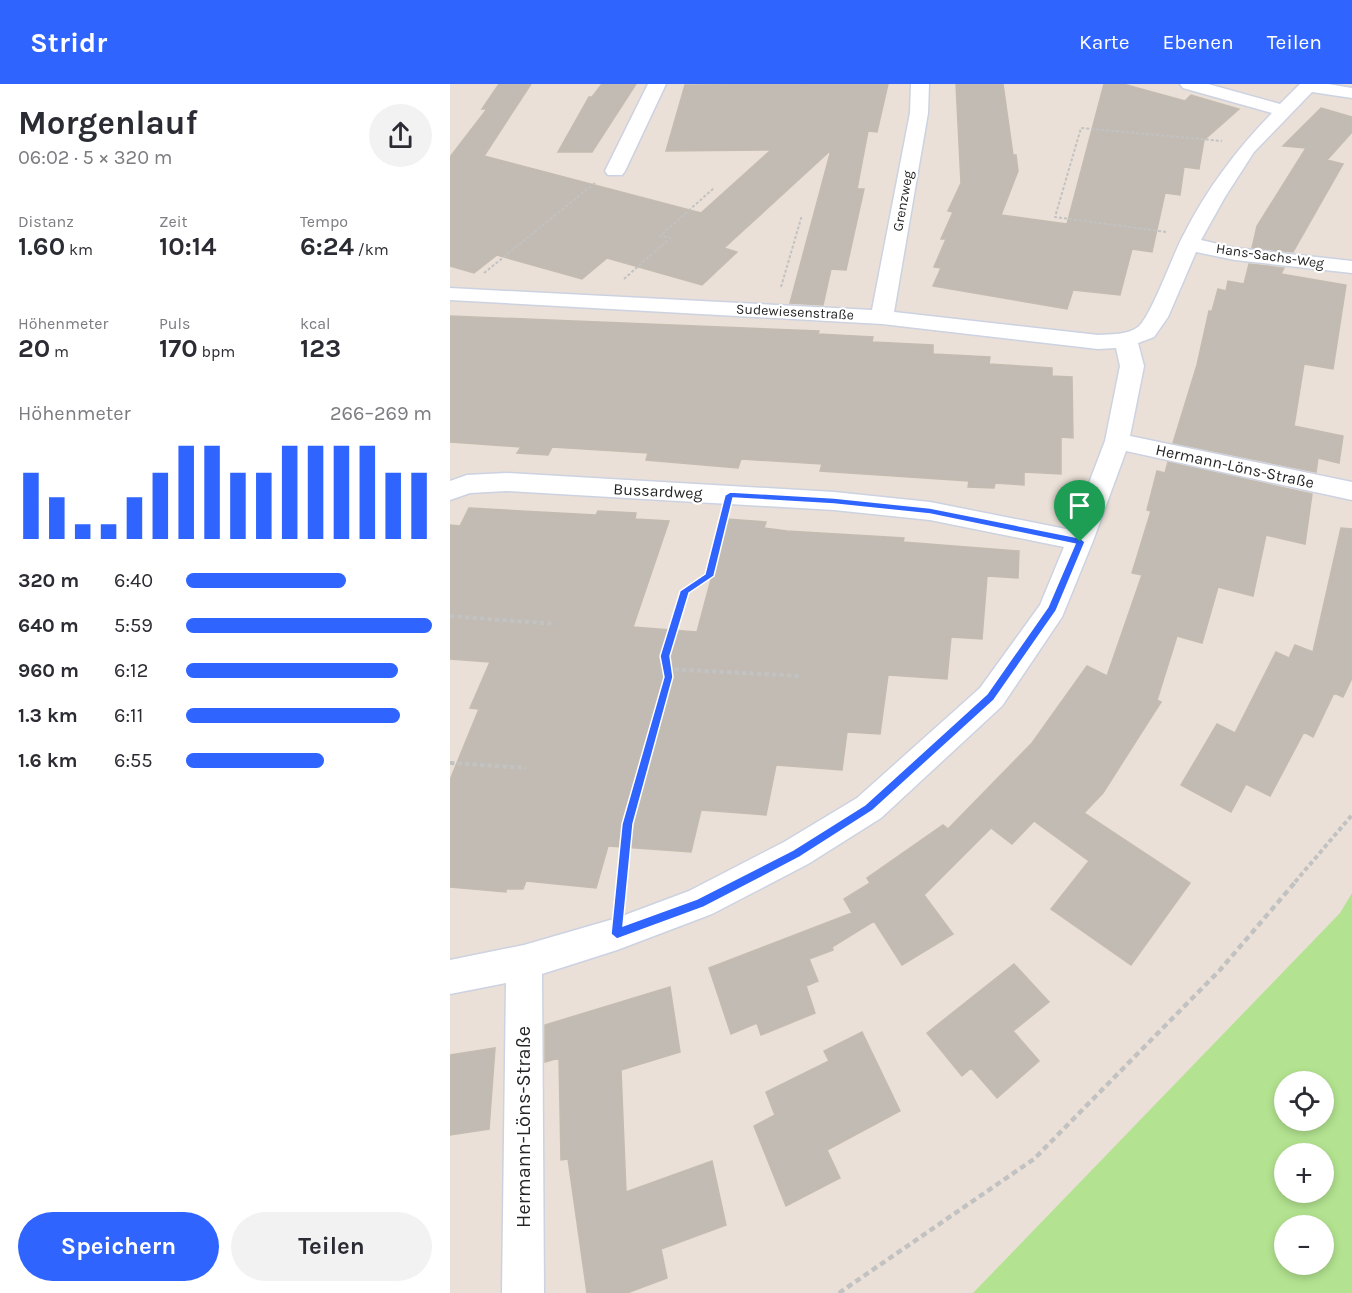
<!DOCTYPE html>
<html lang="de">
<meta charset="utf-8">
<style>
body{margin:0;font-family:Karla,sans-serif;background:#f2f2f3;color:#2b2b33;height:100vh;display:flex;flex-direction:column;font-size:22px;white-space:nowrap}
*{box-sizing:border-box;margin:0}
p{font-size:20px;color:#7c7c81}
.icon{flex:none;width:33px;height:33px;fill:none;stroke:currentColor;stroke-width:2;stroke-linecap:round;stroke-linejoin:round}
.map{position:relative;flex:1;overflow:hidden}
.drawer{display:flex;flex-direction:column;background:#fff;width:450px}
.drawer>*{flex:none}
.controls{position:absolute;left:824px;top:987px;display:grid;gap:12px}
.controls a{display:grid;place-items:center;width:60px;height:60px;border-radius:50%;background:#fff;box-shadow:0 3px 9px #0003;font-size:30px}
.pin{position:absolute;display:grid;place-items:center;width:51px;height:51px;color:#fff;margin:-62px -26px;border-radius:50% 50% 50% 0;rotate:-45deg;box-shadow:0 0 6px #0007}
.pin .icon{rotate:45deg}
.round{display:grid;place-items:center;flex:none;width:63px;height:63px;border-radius:32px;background:#f2f2f3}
.overview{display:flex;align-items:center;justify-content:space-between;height:102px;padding:0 18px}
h1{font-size:33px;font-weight:700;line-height:45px}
.stats{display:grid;grid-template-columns:repeat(3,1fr);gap:9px;height:102px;padding:6px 18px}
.stats div{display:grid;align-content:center}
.stats b{font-size:26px;font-weight:700}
.stats small{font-size:16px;font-weight:400}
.stats p{font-size:16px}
.chart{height:168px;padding:12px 18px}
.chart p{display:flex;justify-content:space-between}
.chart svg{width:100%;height:108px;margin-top:6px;stroke:#2f64ff;stroke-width:6}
.cta{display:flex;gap:12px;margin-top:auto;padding:12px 18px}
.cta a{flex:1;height:69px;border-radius:36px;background:#2f64ff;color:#fff;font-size:24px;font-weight:700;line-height:69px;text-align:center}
.cta a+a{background:#f2f2f3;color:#2b2b33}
ul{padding:0 18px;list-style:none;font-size:20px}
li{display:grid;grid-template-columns:96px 72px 1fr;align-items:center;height:45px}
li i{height:15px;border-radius:8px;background:#2f64ff}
header{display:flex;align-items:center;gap:36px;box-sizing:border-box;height:84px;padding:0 30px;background:#2f64ff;color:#fff}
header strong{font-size:28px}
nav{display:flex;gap:33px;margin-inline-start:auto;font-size:21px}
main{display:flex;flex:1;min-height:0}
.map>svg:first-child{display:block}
</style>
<header>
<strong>Stridr</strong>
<nav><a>Karte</a><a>Ebenen</a><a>Teilen</a></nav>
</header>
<main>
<section class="drawer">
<div class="overview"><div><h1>Morgenlauf</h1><p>06:02 · 5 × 320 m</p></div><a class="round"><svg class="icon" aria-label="share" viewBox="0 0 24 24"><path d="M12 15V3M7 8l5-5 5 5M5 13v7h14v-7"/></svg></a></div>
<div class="stats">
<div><p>Distanz</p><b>1.60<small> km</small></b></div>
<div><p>Zeit</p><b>10:14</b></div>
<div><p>Tempo</p><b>6:24<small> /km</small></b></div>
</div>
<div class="stats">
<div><p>Höhenmeter</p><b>20<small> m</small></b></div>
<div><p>Puls</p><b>170<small> bpm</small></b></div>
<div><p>kcal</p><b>123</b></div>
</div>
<div class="chart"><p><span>Höhenmeter</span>266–269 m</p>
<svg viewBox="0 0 160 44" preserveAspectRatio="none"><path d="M5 44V17M15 44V27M25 44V38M35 44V38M45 44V27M55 44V17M65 44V6M75 44V6M85 44V17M95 44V17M105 44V6M115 44V6M125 44V6M135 44V6M145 44V17M155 44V17"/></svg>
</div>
<ul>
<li><b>320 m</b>6:40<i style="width:65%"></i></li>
<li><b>640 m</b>5:59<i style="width:100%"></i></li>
<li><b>960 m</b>6:12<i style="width:86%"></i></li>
<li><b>1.3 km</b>6:11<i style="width:87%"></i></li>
<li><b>1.6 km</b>6:55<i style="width:56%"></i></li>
</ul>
<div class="cta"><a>Speichern</a><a>Teilen</a></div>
</section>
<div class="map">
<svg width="902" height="1209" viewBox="0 0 902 1209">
<rect width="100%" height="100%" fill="#eae0d7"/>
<!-- green -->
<path fill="#b3e390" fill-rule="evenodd" d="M902,809V1209H523L890,829ZM834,998H873V1036H834ZM834,1070H873V1108H834ZM834,1142H873V1180H834Z"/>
<!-- building -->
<path fill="#c1bbb3" stroke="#c5bcb1" stroke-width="1.5" d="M49,0H81L34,72L251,129L321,66L216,67L235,1L438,0L427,48L418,47L407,105H414L396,186L381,185L373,221L340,219L381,66L274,164L287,168L252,201L157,174L132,195L47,171L24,189L0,182V73L37,25H32Z
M152,0H186L142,68H108L139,13H142Z
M506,0H553L563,71H566L568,87L551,131L617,140L654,0H673L735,17L741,11L789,25L754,56L749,85L734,83L730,111L715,109L702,168L682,165L670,211L623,206L617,225L483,202L491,184L484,183L496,155H491L503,128L498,127L511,99Z
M871,24L902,33V48L877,76L893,80L843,168L802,164L807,142L856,64L833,62Z
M799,180L834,184L831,190L896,201L883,285L854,280L844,342L893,352L889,379L868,374L866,388L723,359L747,281L759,227H762L768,205L776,207L778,197L794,200Z
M0,232L369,247L368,250L423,253L422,258L483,261V270L540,273L539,280L602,284V292L622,293L623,354L611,353V390L574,388V401L545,399L544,404L518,403L519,397L370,387L372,380L291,375L288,384L196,376L198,369L102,363L98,371L67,369L71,363L0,358Z
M718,378L862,410L855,460L816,451L803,512L768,503L752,559L727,552L707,616L711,618L653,709L634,729L740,799L681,881L601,825L639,777L584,737L562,760L541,744L474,811L503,850L452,881L424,837L382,863L383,866L359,875L368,897L356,902L365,929L311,951L307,939L281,950L259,884L402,829L394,815L420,799L417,794L493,741L498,745L582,659L637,582L657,592L692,491L682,489L701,427L697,426L707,387L715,389Z
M19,424L146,431L148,427L186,429L185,435L219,437L183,543L247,548L277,435L316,438L314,444L337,447L454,454L453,458L569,467L568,494L537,492L532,555L501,553L497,595L438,591L430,650L397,648L392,686L326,681L316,731L251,726L241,768L158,762L146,804L76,797L73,805H56V808L0,803V696L29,625L20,624L40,578L0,575V441L10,442Z
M891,444L902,445V594L893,613L884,609L863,653L854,648L820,712L796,700L781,728L731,701L767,640L785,649L826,568L839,574L845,561L863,568Z
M564,880L599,918L563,947L589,977L547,1014L521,984L512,992L477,949Z
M220,903L230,968L171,986L176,1108L262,1077L276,1141L211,1165L217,1194L177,1209H137L118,1075L111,1076L109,974L95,978V941Z
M412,948L450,1027L377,1066L390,1094L336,1122L304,1042L325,1031L316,1008L379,977L374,967Z
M45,964L39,1045L0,1051V971Z"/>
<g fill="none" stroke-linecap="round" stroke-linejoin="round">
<!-- street casing -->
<g stroke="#ccd2e1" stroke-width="3">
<path id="street" d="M198,0H216L175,87L172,91H158L155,87Z
M461,0H479L478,29L444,228L648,251C661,250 678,251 688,243C701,233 723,170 733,152C756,106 786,66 822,29L733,4L730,0H758L830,20L850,0H878L902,4V14L862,8L804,68L775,113L751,156L785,164L902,177V189L785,176L746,168L718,233L704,253L688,259L694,282L680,352L902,398V416L676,367L643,457L612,533L552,622L431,734L358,780L262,830L167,866L92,890L94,1209H52L56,899L0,910V876L74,861L167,834L239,807L334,758L407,714L530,604L590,521L614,463L480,436L384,426L56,407L20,409L0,416V397L17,391L56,389L384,408L480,418L621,446L655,357L670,282L666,264L648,265L432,240L0,216V204L422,226L460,29Z"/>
</g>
<!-- path-far3 -->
<path stroke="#c2c2c2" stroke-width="2" stroke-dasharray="3 2" stroke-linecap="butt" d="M716,148L605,133L631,44L772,57
M34,189L145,99
M174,195L220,154L210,152L264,104
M331,203L352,131"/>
<!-- path-far2 -->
<path stroke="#c2c2c2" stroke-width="3" stroke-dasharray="4 2" stroke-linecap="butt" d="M265,470L273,437"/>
<!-- path-far1 -->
<path stroke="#c2c2c2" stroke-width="4" stroke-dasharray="4.5 3" stroke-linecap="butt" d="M0,532L105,540
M217,585L351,592
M0,679L76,684
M172,798L178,740L218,593L215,572L235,507L259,492L265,468
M845,798L902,731"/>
<!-- path -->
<path stroke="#c2c2c2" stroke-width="4.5" stroke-dasharray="6 4" stroke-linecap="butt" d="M171,813L173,796
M389,1209L584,1075L770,886L847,796"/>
<!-- street -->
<use href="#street" fill="#fff" fill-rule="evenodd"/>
</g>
<!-- route -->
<path fill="#2f64ff" stroke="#fff" stroke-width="1.5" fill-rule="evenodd" d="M280,408L384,414L480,424L630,454L635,458L606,527L544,616L422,727L350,773L254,823L167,855L161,850L172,740L214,593L210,572L230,507L255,490L275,411ZM283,414L384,420L480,430L625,460L598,523L537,610L415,721L343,766L247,815L173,842L183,740L223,593L220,572L239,509L264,492Z"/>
<g text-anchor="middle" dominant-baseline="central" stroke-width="4.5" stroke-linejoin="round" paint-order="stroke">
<!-- far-street labels -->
<g font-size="14" fill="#262626" stroke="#fff">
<text transform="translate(453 117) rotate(-80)">Grenzweg</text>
<text transform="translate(820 172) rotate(8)">Hans-Sachs-Weg</text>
<text transform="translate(345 228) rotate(3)">Sudewiesenstraße</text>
</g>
<!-- street labels -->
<g font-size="16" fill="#262626" stroke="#fff">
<text transform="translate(785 382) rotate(12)">Hermann-Löns-Straße</text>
<text transform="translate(208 407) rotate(3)">Bussardweg</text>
</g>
<!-- near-street labels -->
<g font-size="20" fill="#262626" stroke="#fff">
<text transform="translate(73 1043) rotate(-90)">Hermann-Löns-Straße</text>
</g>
</g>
</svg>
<div class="controls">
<a><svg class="icon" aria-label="locate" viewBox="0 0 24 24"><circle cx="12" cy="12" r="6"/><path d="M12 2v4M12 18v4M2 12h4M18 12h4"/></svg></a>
<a>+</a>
<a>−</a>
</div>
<div class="pin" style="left:630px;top:458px;background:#1e9e55"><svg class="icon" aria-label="arrive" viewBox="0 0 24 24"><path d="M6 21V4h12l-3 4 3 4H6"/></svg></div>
</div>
</main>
